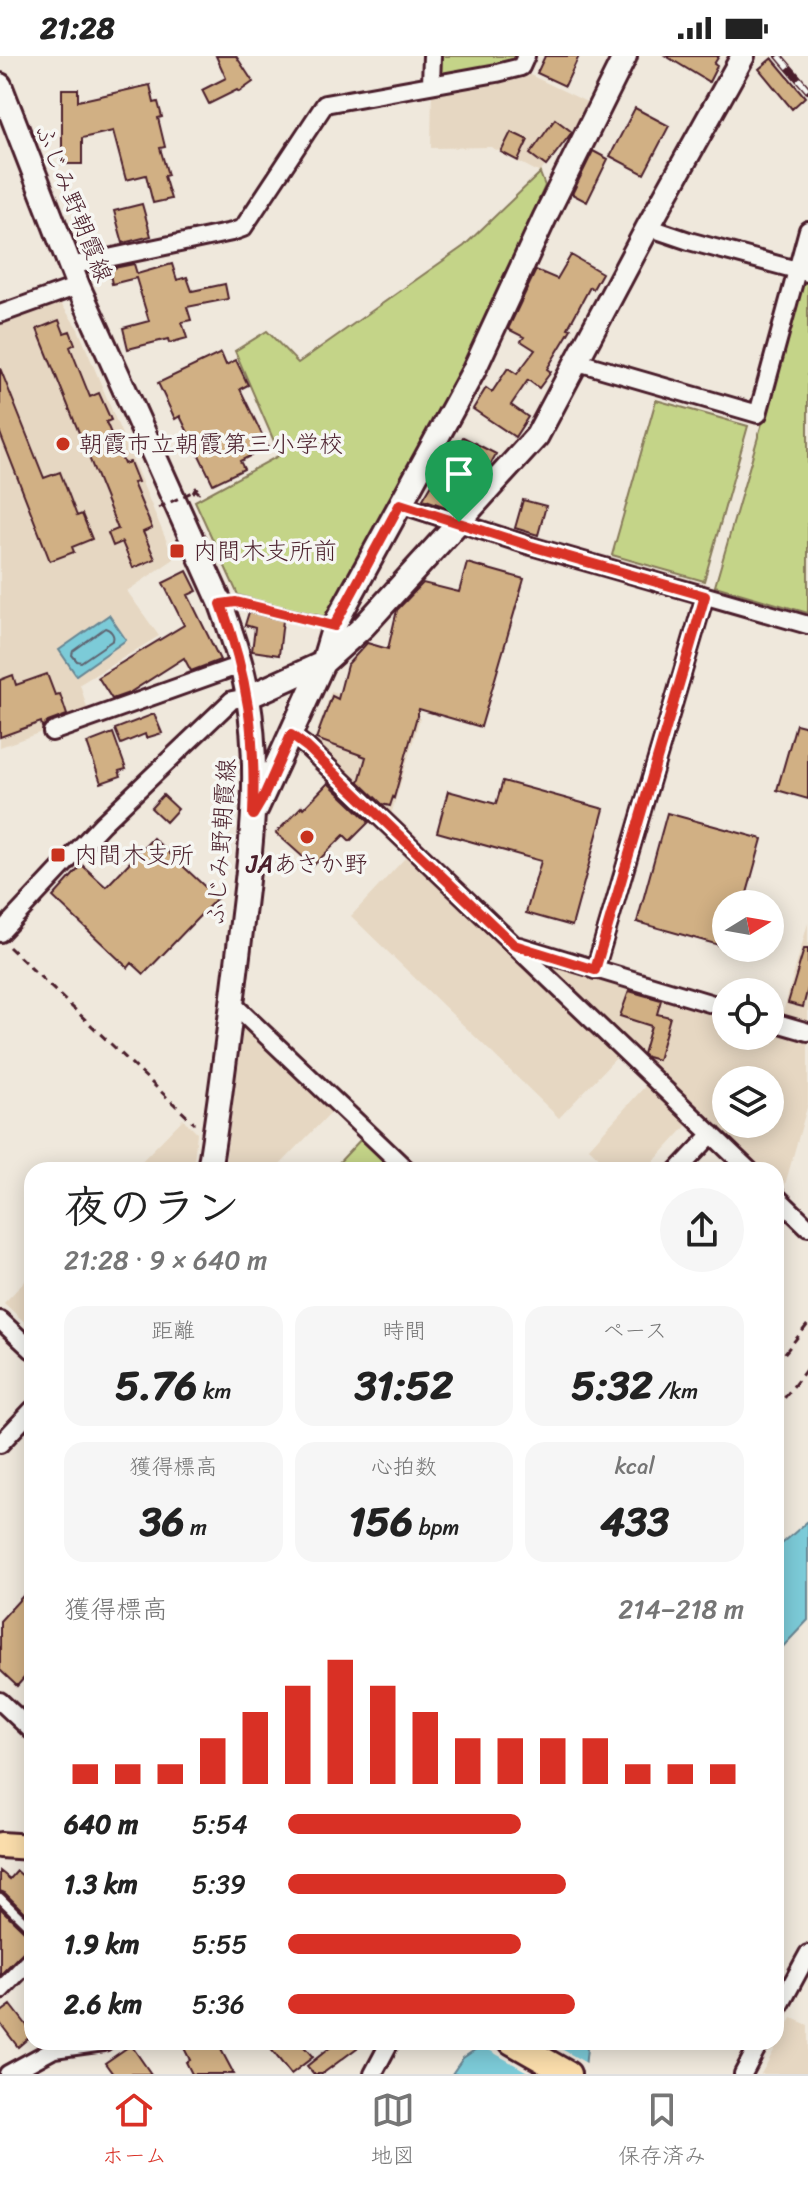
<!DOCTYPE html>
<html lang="ja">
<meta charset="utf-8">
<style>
body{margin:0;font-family:Sriracha,"Klee One",sans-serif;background:#f6f6f6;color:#222;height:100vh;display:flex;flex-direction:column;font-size:30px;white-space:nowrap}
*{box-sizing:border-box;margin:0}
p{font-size:26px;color:#767676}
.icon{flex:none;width:44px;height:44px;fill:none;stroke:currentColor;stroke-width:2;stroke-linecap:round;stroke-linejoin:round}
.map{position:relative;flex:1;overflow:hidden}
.panel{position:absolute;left:24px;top:1106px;width:760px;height:888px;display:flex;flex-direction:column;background:#fff;border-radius:24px;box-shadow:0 4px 20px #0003}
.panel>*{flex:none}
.needle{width:52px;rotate:79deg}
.fabs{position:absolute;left:712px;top:834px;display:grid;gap:16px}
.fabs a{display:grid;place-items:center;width:72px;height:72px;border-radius:50%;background:#fff;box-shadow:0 4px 20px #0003;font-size:40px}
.pin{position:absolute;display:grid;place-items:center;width:68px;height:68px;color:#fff;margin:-82px -34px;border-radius:50% 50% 50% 0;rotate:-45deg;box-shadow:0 0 8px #0007}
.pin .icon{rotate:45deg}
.round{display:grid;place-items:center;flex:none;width:84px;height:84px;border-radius:42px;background:#f6f6f6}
.headline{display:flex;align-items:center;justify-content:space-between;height:136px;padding:0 40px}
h1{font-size:44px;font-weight:700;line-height:60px}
.metrics{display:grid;grid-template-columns:repeat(3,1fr);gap:12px;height:136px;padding:8px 40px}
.metrics div{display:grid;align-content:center;border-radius:20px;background:#f6f6f6;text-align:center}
.metrics b{font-size:40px;font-weight:700}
.metrics small{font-size:22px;font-weight:400}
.metrics p{font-size:22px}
.chart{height:224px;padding:16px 40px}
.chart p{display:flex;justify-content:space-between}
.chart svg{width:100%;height:144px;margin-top:8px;stroke:#d93025;stroke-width:6}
ul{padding:0 40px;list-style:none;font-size:26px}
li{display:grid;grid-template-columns:128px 96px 1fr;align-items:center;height:60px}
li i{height:20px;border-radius:10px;background:#d93025}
.status{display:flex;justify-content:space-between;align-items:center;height:56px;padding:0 40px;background:#fff;direction:ltr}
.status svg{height:22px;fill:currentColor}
.tab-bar{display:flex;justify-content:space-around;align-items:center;height:112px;border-top:2px solid #e0e0e0;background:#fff;font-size:22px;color:#767676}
.tab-bar a{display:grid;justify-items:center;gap:4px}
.tab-bar .selected{color:#d93025}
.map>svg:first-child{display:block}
</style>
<div class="status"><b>21:28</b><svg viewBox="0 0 49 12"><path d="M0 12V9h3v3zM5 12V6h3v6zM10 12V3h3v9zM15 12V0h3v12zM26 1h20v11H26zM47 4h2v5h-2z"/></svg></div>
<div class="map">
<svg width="808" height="2018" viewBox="0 0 808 2018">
<rect width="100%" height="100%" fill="#efe8dc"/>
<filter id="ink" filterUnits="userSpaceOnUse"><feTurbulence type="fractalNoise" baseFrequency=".0125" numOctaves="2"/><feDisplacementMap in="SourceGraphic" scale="16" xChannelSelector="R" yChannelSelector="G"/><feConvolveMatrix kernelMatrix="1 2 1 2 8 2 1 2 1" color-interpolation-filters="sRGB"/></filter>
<g filter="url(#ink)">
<!-- built -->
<path fill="#e6d7c2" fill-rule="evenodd" d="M526,17L591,48L540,117L491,91L431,92L432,33Z
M60,246L78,273L174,503L127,535L159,580L80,628L89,659L0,691V269Z
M331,636L420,662L390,762L313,686Z
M406,801L617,1001L559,1062L351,860Z
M808,867V967L782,960Z
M537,906L726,960V980H770V972L808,983V1048L784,1132L776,1124V1114H765ZM726,1024H770V1068H726Z
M244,968L334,1053L275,1114H224Z
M647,1028L688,1068L646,1114H612L589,1092Z
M183,1063L197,1077L193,1114H133Z
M32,1218V1273L4,1247Z
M792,1962L808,1969V2018H761Z"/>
<!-- green -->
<path fill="#c4d488" stroke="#877a5a" stroke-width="2" d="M435,0H522L518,8L441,20L434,14Z
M540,117L545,130L467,305L326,560L320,562L238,539L195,445L280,399L235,295L267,275L298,307L464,190Z
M803,225L808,227V557L715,530Z
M656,344L748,370L704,525L612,499Z
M363,1081L393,1108L387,1114H332Z"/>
<!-- water -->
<path fill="#7ccbd8" stroke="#688693" stroke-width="2" d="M109,559L126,584L76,619L59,594Z
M808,1465V1564L776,1598V1493Z
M480,1986H592L587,1992L585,2012L578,2018H452L463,2002L476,1993Z"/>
<!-- pier -->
<path fill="#efe8dc" d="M475,1986H549L590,2009L584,2018H531Z"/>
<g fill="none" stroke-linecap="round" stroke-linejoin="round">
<!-- shore -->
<path stroke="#5e6470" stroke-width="2" d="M105,572C110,573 115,579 113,584L81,606L77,605L72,599L73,595Z"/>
</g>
<!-- building -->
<path fill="#d1b084" stroke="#4a1f2b" stroke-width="2" d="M216,0H236L253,26L239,36L237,34L209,48L202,34L226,22Z
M545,0H579L565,30L537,17Z
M666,0H719L714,8L717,10L709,26Z
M772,2L805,41L792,53L759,13Z
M150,29L154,47L158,46L162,61L158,62L165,91L160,92L168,119L164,120L171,143L153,147L146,119L126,124L113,75L82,82V108H62V33H78V45Z
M635,52L669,70L644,118L610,100Z
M555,63L572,76L546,110L530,98Z
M511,76L528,84L518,105L501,96Z
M593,95L608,103L587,146L572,138Z
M142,148L151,180L123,187L114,155Z
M571,199L602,217L593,233L590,231L568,272L571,273L547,313L551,316L539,332L528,324L511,349L528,361L515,381L473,353L486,332L492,336L508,312L517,318L535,294L521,285L524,281L508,273L536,214L557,223Z
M134,208L137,218L172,208L177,224L187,221L192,235L225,228L228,243L187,251L191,264L182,266L187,282L169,287L168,283L128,293L123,272L149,265L136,222L112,228L109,213Z
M59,264L64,277L70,275L75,288L70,291L90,341L99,337L111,364L106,366L124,408L130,406L138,426L133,427L152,472L143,476L155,503L133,512L122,486L113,490L108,477L118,473L37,273Z
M221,297L226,309L236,304L248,329L240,333L268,391L240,405L244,413L213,428L180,360L175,363L158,327Z
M0,312L44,422L60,416L77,460L82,458L92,483L72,491L74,496L50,505L0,377Z
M463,381L496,398L488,413L487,414L480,411L467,436L466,438L457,433L446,451L423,443L447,403L450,405Z
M523,444L546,450L538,479L515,472Z
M467,507L524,523L481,671L419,653L394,742L393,741L390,750L382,748L359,726L366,701L316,683L332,640L338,643L347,609L367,587L388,593L397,554L423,527L459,536Z
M187,515L197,535L188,539L220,604L191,615L184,602L129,637L112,643L98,621L184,569L163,527Z
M249,556L283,564L279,599L252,595L255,572L245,569Z
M47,618L55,639L60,638L67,659L48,666L42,671L41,666L0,681V624L13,619L16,629Z
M154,658L162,677L146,682L145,678L121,688L115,673Z
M796,668L808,671V743L777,734Z
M113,677L126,713L119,715L121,720L101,727L87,687Z
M503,725L604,753L572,870L526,857L541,805L437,776L448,735L496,748Z
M328,727L369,766L350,785L344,779L313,810L276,777L302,750L304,752Z
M163,739L178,753L166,766L151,752Z
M667,757L762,783L744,848H726V891L637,866Z
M153,782L217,842L144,918L132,907L128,912L53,841L82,809L106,831Z
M804,893H808V932L803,951L788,947Z
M629,935L661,944L657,958L670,961L658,1004L647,1001L643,998L651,970L620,960Z
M32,1530V1613L17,1630L0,1614V1565Z
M0,1815L10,1823L17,1815L32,1828V1855L28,1860L5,1837L0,1835Z
M0,1852L27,1878L32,1880V1887L0,1919Z
M11,1949L32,1976V1979L18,1991L0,1967V1957Z
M181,1986H217L234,2018H192L186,2006L190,2004Z
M265,1986H300L313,2001L291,2018Z
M337,1986H365L322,2018H314L307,2010Z
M131,1989L151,2018H113L105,2007Z"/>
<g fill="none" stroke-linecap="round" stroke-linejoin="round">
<!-- lane casing -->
<g stroke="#4a1f2b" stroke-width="14">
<path id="lane" d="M221,548L236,546L333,569
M0,1842L32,1873"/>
</g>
<!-- street casing -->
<g stroke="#4a1f2b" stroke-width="22">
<path id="street" d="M431,28L432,0
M648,171L689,185L808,217
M70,210L232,176L243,172L325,48L497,17L521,11L526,0
M0,258L78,230
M578,306L758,358L808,174
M400,448L531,490L808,569
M52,676L229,613H242
M291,679L307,691L749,1114
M0,877L102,768L232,644L248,641
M519,890L726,952
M595,914L705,540
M232,947L407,1114
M770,965L808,976
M678,1114L712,1078
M776,1140L808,1171
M0,1264L32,1294
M0,1388L32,1354
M0,1645L32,1675
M0,1935L32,1902
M776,1957L808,1898
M8,2018L54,1993L104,1986
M373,2018L390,1986
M743,2018L760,1986"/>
</g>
<!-- secondary casing -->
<g stroke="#4a1f2b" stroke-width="28">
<path id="secondary" d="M0,29L78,230L221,548C232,579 243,610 248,642C262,724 249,808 239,891C230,965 221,1040 209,1114
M248,641L323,607L364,570L537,380L648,171L743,0
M257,752L323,607L334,570L474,314L545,161L625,0"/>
</g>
<!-- primary casing -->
<g stroke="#4a1f2b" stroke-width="30">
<path id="primary" d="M0,1789L32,1791
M512,1986L568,2018"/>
</g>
<!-- path -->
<path stroke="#4a1f2b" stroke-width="3" stroke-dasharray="8 6" stroke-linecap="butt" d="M193,437L196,432L201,436L199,437L196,434
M9,891L195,1068
M776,1308L808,1268
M776,1353L808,1311"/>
<!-- lane -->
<use href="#lane" stroke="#f6f6f2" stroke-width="8"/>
<!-- street -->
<use href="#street" stroke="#f6f6f2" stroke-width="16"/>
<!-- secondary -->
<use href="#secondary" stroke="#f6f6f2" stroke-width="22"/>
<!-- primary -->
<use href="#primary" stroke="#faddab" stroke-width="24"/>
<!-- rail casing -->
<g stroke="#4a1f2b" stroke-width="8">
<path id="rail" d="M779,0L808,34"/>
</g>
<!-- rail -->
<use href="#rail" stroke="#f6f6f2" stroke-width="5" stroke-dasharray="15" stroke-linecap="butt"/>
<!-- path-bridge -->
<path stroke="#4a1f2b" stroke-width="3" stroke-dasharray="8 6" stroke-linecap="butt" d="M158,452L196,434"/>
</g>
</g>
<g fill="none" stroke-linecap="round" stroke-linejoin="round" filter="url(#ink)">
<!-- route casing -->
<g stroke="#fff" stroke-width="16">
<path id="route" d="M400,448L531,490L705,540L595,914L514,889L307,691L291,679L263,742L253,759C256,681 248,621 221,548L236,546L334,570Z"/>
</g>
<!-- route -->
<use href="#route" stroke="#d93025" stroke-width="10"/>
</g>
<!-- markers -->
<g fill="#c8321e" stroke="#f6f6f2" stroke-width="3">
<circle cx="63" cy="388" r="8"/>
<rect x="169" y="487" width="16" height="16" rx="4"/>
<circle cx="307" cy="781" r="8"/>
<rect x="50" y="791" width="16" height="16" rx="4"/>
</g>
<g text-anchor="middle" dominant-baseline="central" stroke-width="7" stroke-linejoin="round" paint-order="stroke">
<!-- street labels -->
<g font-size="24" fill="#4a1f2b" stroke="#f6f6f2">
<text transform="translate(74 147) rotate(68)">ふじみ野朝霞線</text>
<text transform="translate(221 786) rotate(-86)">ふじみ野朝霞線</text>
</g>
<!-- poi labels -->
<g font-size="24" fill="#4a1f2b" stroke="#f6f6f2" text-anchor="start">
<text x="79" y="388">朝霞市立朝霞第三小学校</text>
<text x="193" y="495">内間木支所前</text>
<text x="74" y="799">内間木支所</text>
<text x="307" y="808" text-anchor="middle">JAあさか野</text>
</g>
</g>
</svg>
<div class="fabs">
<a><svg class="needle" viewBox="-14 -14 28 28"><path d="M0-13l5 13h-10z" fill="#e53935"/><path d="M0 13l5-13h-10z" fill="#767676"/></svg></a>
<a><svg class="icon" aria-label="locate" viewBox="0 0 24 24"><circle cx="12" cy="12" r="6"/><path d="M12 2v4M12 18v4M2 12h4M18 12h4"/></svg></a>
<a><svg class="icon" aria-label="layers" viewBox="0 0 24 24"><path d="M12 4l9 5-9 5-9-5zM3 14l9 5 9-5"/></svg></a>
</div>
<div class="pin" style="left:459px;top:466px;background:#1e9e55"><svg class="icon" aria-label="arrive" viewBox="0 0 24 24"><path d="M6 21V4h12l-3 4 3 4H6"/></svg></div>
<section class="panel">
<div class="headline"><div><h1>夜のラン</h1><p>21:28 · 9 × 640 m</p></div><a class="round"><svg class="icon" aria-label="share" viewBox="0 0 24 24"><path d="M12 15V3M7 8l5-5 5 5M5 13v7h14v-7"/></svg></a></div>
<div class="metrics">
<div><p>距離</p><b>5.76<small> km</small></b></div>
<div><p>時間</p><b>31:52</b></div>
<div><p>ペース</p><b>5:32<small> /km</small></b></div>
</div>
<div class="metrics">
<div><p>獲得標高</p><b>36<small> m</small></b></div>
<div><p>心拍数</p><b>156<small> bpm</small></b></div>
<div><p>kcal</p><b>433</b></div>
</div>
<div class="chart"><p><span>獲得標高</span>214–218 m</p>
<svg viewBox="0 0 160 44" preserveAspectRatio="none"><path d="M5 44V38M15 44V38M25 44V38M35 44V30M45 44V22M55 44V14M65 44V6M75 44V14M85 44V22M95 44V30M105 44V30M115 44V30M125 44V30M135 44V38M145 44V38M155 44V38"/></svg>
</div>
<ul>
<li><b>640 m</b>5:54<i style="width:51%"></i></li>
<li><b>1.3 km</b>5:39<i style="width:61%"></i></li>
<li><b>1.9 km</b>5:55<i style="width:51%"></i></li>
<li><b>2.6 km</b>5:36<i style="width:63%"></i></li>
</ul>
</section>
</div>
<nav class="tab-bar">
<a class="selected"><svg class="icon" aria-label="home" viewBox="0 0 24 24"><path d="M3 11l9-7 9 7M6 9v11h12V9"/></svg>ホーム</a>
<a><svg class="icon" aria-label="map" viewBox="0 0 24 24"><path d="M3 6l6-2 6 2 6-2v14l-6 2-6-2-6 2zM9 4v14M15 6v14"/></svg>地図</a>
<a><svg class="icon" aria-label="saved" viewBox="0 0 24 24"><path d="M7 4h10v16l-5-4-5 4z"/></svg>保存済み</a>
</nav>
